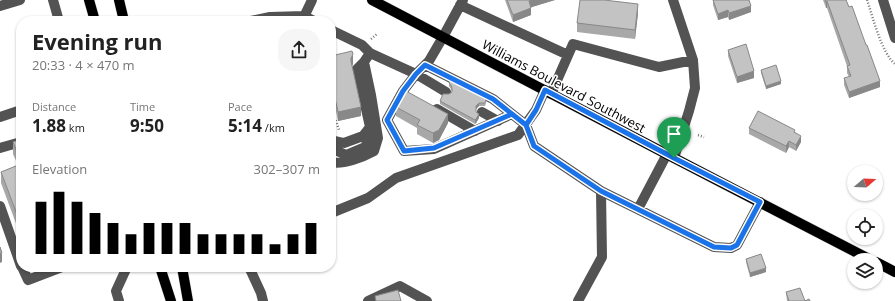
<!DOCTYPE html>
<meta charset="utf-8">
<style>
body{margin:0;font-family:"Open Sans",sans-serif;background:#f6f6f6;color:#222;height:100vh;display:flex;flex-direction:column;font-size:15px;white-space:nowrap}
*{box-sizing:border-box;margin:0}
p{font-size:13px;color:#767676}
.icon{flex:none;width:22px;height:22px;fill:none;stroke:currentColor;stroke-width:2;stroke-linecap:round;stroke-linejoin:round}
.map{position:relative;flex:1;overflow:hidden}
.side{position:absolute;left:16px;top:16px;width:320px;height:256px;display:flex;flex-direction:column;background:#fff;border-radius:16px;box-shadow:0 1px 3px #0004}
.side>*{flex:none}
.needle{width:26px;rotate:71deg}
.buttons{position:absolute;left:847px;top:165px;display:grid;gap:8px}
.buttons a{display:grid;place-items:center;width:36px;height:36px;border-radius:50%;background:#fff;box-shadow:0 1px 3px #0004;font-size:20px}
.pin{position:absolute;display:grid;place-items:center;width:34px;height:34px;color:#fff;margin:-41px -17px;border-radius:50% 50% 50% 0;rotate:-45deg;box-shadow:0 0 4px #0007}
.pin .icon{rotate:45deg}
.round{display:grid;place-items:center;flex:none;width:42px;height:42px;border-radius:16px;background:#f6f6f6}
.overview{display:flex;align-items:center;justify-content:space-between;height:68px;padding:0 16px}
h1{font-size:22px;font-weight:700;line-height:30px}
.figures{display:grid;grid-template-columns:repeat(3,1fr);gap:6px;height:68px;padding:4px 16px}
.figures div{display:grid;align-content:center}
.figures b{font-size:17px;font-weight:700}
.figures small{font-size:11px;font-weight:400}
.figures p{font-size:11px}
.chart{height:112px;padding:8px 16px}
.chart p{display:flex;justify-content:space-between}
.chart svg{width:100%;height:72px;margin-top:4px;stroke:#000;stroke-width:6}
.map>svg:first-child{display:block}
</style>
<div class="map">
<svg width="895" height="301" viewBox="0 0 895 301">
<rect width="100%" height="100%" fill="#fff"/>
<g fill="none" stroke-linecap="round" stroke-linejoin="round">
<!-- major casing -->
<g stroke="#dbdbdb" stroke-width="11">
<path id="major" d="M89,0L95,21
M119,0L124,21
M372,0L674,158L871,260
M876,262L895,272
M160,267L171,301
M182,267L188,301"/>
</g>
<!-- path -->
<path stroke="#757575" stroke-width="2.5" stroke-dasharray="1 2" stroke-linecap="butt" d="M867,0C873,17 881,52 895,64
M371,39L377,34
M331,106L339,130
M698,135L704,137"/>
<!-- minor -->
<path stroke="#535353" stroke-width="10" d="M53,0L59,21
M673,0L693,60L695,88L689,111L674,158
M883,0L895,38
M460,5L568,55
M0,6L20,0
M251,21L270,17L304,16L314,21
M302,21L312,0
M331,30L362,45L370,53L416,74L429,61L443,37L463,0
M425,65L493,99L526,125L534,146L601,191L714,247L731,248L737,245L760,202
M446,92L416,74L403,91L387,120L404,151L434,149L512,114
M551,94L573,44L659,67L693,60
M437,109L475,131
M482,112L498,121
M0,117L21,110
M331,140L344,143L363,136L370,127L357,69L364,62
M0,148L21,142
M331,148L346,155L365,147L369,139L370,129
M331,162C343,165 363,157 374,151L378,138L371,95L364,62L370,53
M0,206L21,266
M638,209L667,154
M331,213L368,198L396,178L518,135L536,110L545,90
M22,267L28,280L62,267
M249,267L261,293L263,301
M119,301L116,291L127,267
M368,301L400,286L427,301
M578,301L602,257L601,191"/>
<!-- major -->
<use href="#major" stroke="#000" stroke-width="10"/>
</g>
<!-- wall -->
<path fill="#a8a8a8" d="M505,0H555L531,7V15L513,22Z
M713,0H749L751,12L729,20L728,17L718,20L713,5Z
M823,0H846L880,87L849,98L844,85V78L849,77L847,73V66L827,8H826Z
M638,13L635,39L577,32V23Z
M728,50L754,78L737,83L728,56Z
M331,56L353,64L352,66L361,116L338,121L331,89Z
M761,70L781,84L766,89L761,73Z
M449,83L486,103L485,106H479L476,109V112L479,118L476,123L475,124L440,104V101L452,92L451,89L449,86Z
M396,107L448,123L439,140L433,143L417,134V128L396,116Z
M749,128L795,132L801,142L796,151L789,147L786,153L749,134Z
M21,139V237L1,183V172L18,165L13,154V142Z
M746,259L766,272L750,277L746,262Z
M786,292L805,301H810H787Z"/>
<!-- shaded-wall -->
<path fill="#888" d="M533,0H555L529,8V1Z
M827,1V8H826V2Z
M638,4V13L635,39V30Z
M751,6V12L729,20V13Z
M531,8V15L513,22V15Z
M728,10V17L718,20V14Z
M353,54V64L351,67V58Z
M754,71V78L737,83V77Z
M781,81V84L766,89V86Z
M880,81V87L849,98V92Z
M479,103V106L476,109V106Z
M361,107V116L338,121V112Z
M448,114V123L439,140L433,143V133Z
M479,114V118L476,123L475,124V120Z
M801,136V142L796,151V145Z
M789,141V147L786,153V146Z
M2,253V262L0,263V254Z
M766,268V272L750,277V273Z"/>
<!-- building -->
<path fill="#c3c3c3" stroke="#888" d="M507,0H533L529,1L531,8L513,15Z
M580,0H604L638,4L635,30L577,23Z
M713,0H749L751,6L729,13L728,10L718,14Z
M825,0H846L849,7L852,6L866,45H867L880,81L849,92L844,78L851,76L847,66L850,65L827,1L826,2Z
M746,44L754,71L737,77L728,50Z
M352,51L353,54L351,58V61L361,107L338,112L331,80V56Z
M776,65L781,81L766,86L761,70Z
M450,81L486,99L485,103H479L476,106V112L479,114L476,119L475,120L440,101L443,94H449L452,92V88L451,85L449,83Z
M406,91L448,114L439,130L433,133L417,125L420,120L396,107Z
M758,111L795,130L794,132L801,136L796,145L789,141L786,146L749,128Z
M21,139V162L13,142Z
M21,164V225L1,172Z
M0,247L2,253L0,254Z
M761,254L766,268L750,273L746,259Z
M800,288L805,301L809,299L810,301H789L786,292Z
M398,290L401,301H376L375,296Z"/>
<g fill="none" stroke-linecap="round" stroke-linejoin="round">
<!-- route casing -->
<g stroke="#fff" stroke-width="8">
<path id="route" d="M674,158L545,90L536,110L526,125L493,99L425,65L416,74L403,91L387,120L404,151L434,148L512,114L526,125L534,146L601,191L714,247L731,248L737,245L760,202L674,158"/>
</g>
<!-- route -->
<use href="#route" stroke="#1a73e8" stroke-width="5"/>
</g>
<g text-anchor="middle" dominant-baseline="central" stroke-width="3" stroke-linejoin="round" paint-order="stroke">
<!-- street labels -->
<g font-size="13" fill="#000" stroke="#fff">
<text transform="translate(564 86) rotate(28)">Williams Boulevard Southwest</text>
</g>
</g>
</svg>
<div class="buttons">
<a><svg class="needle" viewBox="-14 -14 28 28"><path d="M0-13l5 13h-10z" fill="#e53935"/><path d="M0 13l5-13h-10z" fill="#767676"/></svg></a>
<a><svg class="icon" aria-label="locate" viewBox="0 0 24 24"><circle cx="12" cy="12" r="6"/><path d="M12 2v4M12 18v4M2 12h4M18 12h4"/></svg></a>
<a><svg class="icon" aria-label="layers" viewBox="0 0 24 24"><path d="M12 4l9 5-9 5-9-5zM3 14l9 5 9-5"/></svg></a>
</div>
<div class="pin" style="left:674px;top:158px;background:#1e9e55"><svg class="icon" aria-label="arrive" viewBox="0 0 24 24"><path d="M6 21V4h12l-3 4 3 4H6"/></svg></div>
<section class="side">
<div class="overview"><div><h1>Evening run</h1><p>20:33 · 4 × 470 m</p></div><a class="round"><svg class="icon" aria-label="share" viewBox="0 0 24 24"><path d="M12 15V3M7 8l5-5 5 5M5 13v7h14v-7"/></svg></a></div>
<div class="figures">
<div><p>Distance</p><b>1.88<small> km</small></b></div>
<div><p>Time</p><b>9:50</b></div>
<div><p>Pace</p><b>5:14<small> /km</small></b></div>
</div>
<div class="chart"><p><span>Elevation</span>302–307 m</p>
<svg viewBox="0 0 160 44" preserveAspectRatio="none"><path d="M5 44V12M15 44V6M25 44V12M35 44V19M45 44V25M55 44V32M65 44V25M75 44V25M85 44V25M95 44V32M105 44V32M115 44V32M125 44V32M135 44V38M145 44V32M155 44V25"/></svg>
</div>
</section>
</div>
